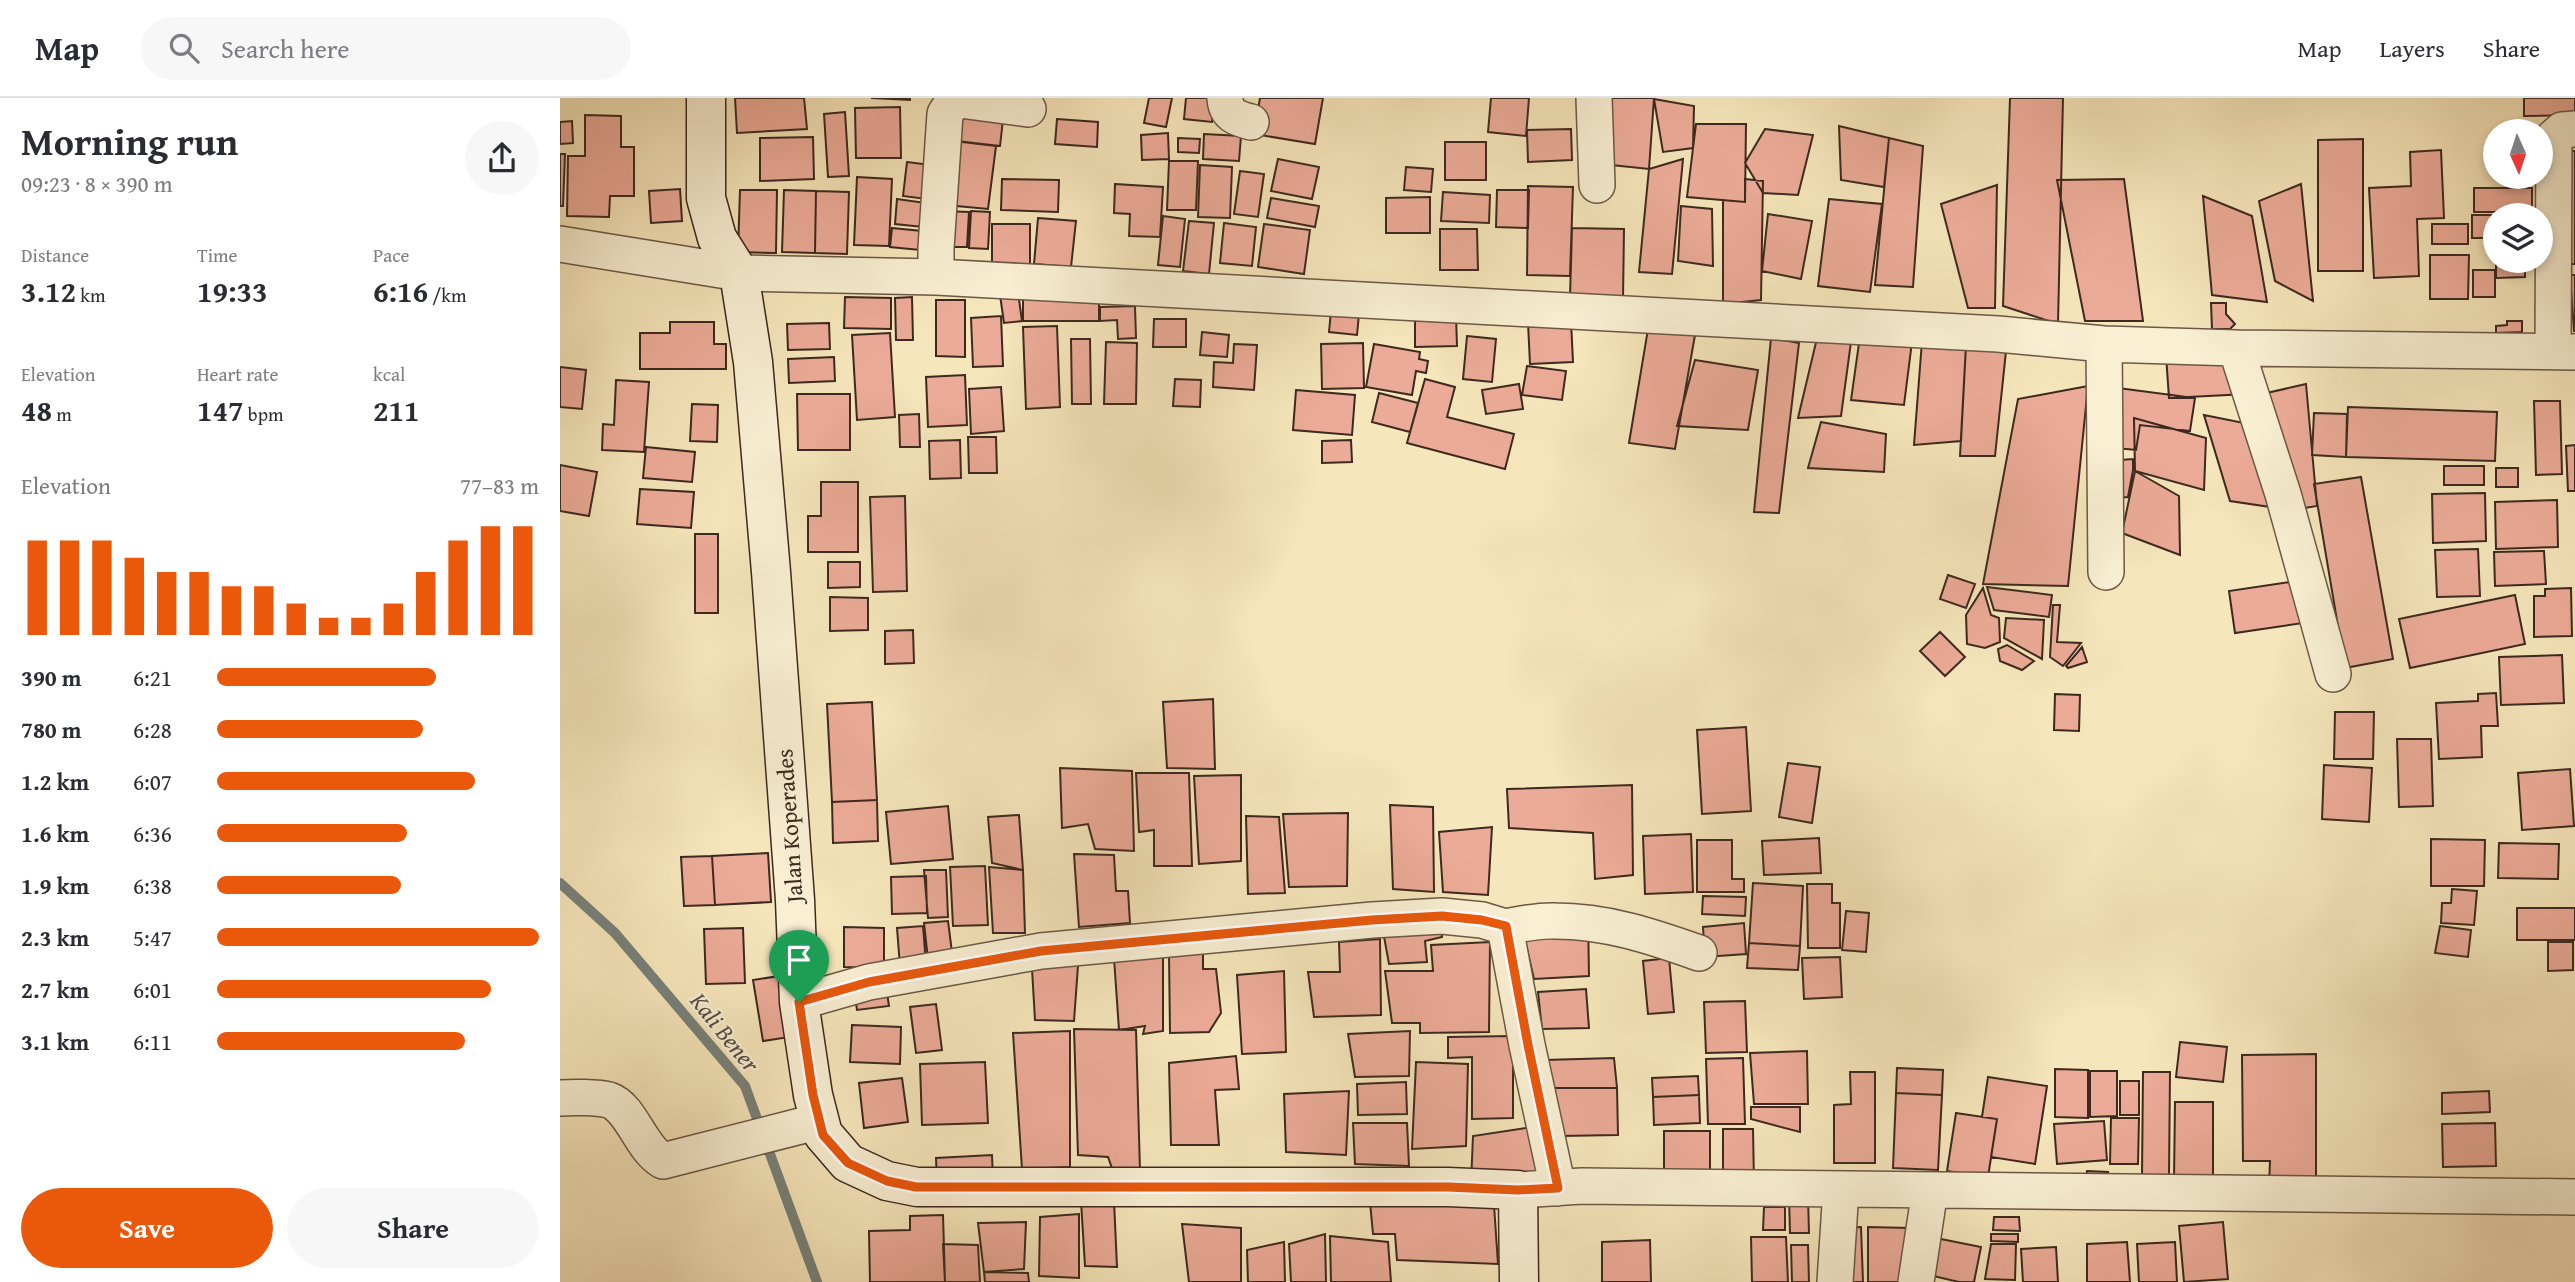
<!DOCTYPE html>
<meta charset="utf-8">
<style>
body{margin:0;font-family:"Gentium Book Plus",serif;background:#f7f7f7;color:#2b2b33;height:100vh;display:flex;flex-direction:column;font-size:26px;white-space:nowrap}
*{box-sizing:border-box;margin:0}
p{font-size:23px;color:#7c7c81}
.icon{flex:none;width:38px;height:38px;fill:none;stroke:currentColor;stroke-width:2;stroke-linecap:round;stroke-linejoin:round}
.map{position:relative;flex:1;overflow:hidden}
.details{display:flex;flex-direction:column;background:#fff;width:560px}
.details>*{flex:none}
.needle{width:46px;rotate:177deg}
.fabs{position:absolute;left:1923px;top:21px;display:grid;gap:14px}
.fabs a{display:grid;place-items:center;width:70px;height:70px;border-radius:50%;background:#fff;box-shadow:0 4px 10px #0003;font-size:35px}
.pin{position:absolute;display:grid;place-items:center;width:60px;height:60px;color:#fff;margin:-72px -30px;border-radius:50% 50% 50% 0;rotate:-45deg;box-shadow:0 0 7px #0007}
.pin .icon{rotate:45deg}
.round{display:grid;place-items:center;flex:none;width:74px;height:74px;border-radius:37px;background:#f7f7f7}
.overview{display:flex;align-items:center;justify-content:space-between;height:119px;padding:0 21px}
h1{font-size:38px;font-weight:600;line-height:52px}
.figures{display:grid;grid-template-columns:repeat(3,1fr);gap:10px;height:119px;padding:7px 21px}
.figures div{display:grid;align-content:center}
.figures b{font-size:30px;font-weight:600}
.figures small{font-size:19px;font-weight:400}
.figures p{font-size:19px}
.chart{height:196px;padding:14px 21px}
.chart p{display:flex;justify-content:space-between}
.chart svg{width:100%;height:126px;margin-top:7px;stroke:#ea580c;stroke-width:6}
.primary-button{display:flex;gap:14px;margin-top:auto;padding:14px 21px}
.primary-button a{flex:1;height:80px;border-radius:42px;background:#ea580c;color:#fff;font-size:28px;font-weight:600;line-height:80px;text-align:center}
.primary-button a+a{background:#f7f7f7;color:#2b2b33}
ul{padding:0 21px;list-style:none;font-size:23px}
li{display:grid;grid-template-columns:112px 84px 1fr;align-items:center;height:52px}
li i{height:18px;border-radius:9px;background:#ea580c}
header{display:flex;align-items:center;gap:42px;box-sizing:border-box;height:98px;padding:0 35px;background:#fff;border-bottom:2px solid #e1e1e2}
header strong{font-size:33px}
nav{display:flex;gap:38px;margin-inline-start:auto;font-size:24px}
.search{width:490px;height:63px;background:#f7f7f7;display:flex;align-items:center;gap:18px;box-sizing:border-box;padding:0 24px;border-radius:38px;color:#7c7c81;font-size:26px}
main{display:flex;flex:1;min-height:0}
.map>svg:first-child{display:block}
</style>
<header>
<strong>Map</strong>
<div class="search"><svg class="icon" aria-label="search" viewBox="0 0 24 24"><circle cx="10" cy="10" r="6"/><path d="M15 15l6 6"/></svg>Search here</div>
<nav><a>Map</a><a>Layers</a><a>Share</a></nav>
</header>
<main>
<section class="details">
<div class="overview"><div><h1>Morning run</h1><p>09:23 · 8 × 390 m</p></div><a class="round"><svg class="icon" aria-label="share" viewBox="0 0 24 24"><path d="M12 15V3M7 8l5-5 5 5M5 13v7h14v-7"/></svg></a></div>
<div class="figures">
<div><p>Distance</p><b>3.12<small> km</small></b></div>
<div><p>Time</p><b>19:33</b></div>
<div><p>Pace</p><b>6:16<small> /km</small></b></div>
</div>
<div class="figures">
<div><p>Elevation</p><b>48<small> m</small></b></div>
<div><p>Heart rate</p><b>147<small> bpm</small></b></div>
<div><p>kcal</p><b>211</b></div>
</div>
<div class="chart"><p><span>Elevation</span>77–83 m</p>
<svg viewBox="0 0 160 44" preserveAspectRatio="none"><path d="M5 44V11M15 44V11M25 44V11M35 44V17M45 44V22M55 44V22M65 44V27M75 44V27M85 44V33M95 44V38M105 44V38M115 44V33M125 44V22M135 44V11M145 44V6M155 44V6"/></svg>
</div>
<ul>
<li><b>390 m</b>6:21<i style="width:68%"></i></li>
<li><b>780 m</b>6:28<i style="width:64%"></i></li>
<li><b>1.2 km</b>6:07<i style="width:80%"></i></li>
<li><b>1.6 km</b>6:36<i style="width:59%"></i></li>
<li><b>1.9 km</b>6:38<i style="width:57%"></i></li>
<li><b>2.3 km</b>5:47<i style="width:100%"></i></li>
<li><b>2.7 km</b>6:01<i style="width:85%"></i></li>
<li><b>3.1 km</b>6:11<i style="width:77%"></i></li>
</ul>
<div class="primary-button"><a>Save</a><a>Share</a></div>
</section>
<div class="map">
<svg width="2015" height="1184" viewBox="0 0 2015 1184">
<rect width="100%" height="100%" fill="#f6e6bb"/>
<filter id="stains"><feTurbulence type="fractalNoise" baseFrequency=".00286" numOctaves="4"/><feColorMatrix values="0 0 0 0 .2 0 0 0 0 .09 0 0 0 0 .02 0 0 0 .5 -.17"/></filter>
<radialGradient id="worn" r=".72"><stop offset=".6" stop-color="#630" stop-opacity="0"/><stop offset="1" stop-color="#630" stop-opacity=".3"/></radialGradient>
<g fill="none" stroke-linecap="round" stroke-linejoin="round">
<!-- stream -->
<path stroke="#78827b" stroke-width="10" d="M0,785L55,835L185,988L257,1184"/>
</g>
<!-- building -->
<path fill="#ecab98" stroke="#3d291f" stroke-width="2" d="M175,0H244L247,31L177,35Z
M311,0H350V2Z
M589,0H612L606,29L584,25Z
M626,0H655L652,24L624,21Z
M700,0H763L755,46L694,36Z
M931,0H969L966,38L928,34Z
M1045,0H1094L1089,71L1042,66Z
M1450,0H1503L1498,226L1443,208Z
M1964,0H2015V17L1964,18Z
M1094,1L1134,8L1133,50L1103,54Z
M393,7L444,13L440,48L388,42Z
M340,9L341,60H296L295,10Z
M285,14L289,78L268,79L264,16Z
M25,17L61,18V49H74V98H50L49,119L7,118L8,58H25Z
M497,21L538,24L537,49L495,46Z
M12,23L13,45L0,46V24Z
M1136,26H1186L1185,104L1127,99Z
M1279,28L1329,40L1324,89L1281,82Z
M1011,31L1012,62L968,64L967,32Z
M1205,31L1253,37L1238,97L1203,95L1185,65Z
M608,35L609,61L582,62L581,37Z
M644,36L681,38L679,63L643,61Z
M253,39L254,81L200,83V40Z
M618,40L640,41L639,55L618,54Z
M1329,40L1363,48L1353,189L1315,187Z
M1803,41V173H1758V42Z
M394,43L436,48L428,111L386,107Z
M885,44H926V82H885Z
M1881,52L1884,120L1857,121L1859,178L1814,180L1809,90L1851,88L1850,54Z
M2000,53H2015V166H2000Z
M0,56H5L3,108H0Z
M718,61L759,69L752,101L711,93Z
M1123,61L1112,176L1079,174L1089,71Z
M609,63H638L636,112H607Z
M347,64L371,67L366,101L343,98Z
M640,67L672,69L670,120L638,119Z
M846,69L873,71L871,94L844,92Z
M680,73L704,76L698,119L674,116Z
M297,79L332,81L329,148L294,147Z
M442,81L499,82L498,114L441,112Z
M1185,81L1203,83L1201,202L1163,206V102L1185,104Z
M1564,81L1583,223H1525L1497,82Z
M555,86L603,89L600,139L569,138L570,116L554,115Z
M1741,86L1753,203L1715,183L1699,103Z
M1437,87L1435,210H1408L1381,106Z
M968,88L1013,89L1010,178L967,177Z
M1914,90H1972V114H1914Z
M120,91L122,123L91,125L89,93Z
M180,92H217L216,155L178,154Z
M224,92L256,93L255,155L222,154Z
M937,92H969L968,130L936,129Z
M256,93L289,94L287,156L255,155Z
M883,94L930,97L929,125L881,123Z
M1643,98L1692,118L1707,204L1652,197Z
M870,99V135H826V100Z
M711,100L759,108L755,129L707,120Z
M337,101L366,105L363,129L335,126Z
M1269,101L1322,106L1310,194L1258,188Z
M1121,108L1152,111L1153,168L1118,163Z
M383,113L409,114L407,149H382Z
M411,113L430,114L428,151L409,150Z
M1208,116L1252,123L1241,181L1202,173Z
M1912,117H1966H1936V140H1912Z
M603,118L625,121L620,169L598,167Z
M478,120L516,123L511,169L474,166Z
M629,123L654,125L649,176L623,173Z
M664,125L696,129L692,168L660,165Z
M432,126H470V166H432Z
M704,126L750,132L744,176L698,169Z
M1872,126H1908V146H1872Z
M332,130L362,133L360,152L330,149Z
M1012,130L1064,131L1063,201L1010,200Z
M880,131H917L918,172H880Z
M1870,157H1909L1908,201H1870Z
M1936,163H1965V179L1936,180Z
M1913,172H1935V199H1913Z
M2010,177H2015V233H2014Z
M458,194L462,223L444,225L440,197Z
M463,198H539V223H463Z
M285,199L331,200V231L284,230Z
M352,199L353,242H336L335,200Z
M376,202H405V259L376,258Z
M1651,205H1666V216L1675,226L1670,231H1652Z
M575,208L576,240L558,241L557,222L540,223V209Z
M771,213L799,216L797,237L769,234Z
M896,217L897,248L855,249V218Z
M441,218L443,268L413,269L411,220Z
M594,221H626V249H593Z
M1011,223L1013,264L970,266L968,225Z
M1947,223H1962V234L1936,235V228L1947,227Z
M110,224H154V246H166V271H80V235H110Z
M269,225L270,251L228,252L227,226Z
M497,228L500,309L466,311L463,229Z
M1088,231L1135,237L1115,351L1069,345Z
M642,234L669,237L667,259L640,257Z
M330,235L335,319L297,322L292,237Z
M1258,236L1291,244L1281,318L1238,320Z
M907,238L936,241L932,284L903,281Z
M1300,238L1352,244L1344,307L1291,302Z
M1211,240L1239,245L1219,415L1194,414Z
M511,241H530L531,306H512Z
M1362,243L1406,247L1401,343L1354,347Z
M546,244L577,245L576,306H544Z
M803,245L804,290L762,291L761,246Z
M674,246L697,247L694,292L653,289L654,264L673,265Z
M814,246L860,254L859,261L868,263L866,275L856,273L852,297L806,289Z
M1406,247L1446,253L1435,358H1400Z
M1606,257L1677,262L1687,296L1609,300Z
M274,259L275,283L229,285L228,261Z
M1135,262L1198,272L1188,332L1117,328Z
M967,268L1006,273L1002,302L962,297Z
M0,269L26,272L22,311L0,309Z
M405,277L407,327L368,329L366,279Z
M615,281L641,282L640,309L613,308Z
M865,281L895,289L887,319L954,336L945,371L847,345Z
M56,282L89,284L84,354L42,352L43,326L54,327Z
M959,286L963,311L926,316L922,292Z
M1746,286L1757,408L1732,412L1698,297Z
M1528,288L1508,488L1423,486L1458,301Z
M441,289L444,333L411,336L409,291Z
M1558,290L1635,300L1630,333L1580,327L1576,352L1546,349Z
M736,292L795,297L792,337L733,332Z
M819,295L858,305L850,334L812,324Z
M237,296H290V352H238Z
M1974,303H2000L2002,376L1976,377Z
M132,306L158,307L157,344L130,343Z
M1788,309L1937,314L1935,363L1786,359Z
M1754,315L1787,316L1786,359L1752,357Z
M359,316L360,349H340L339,317Z
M1644,317L1694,327L1717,410L1670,403Z
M1574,320L1646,340L1644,392L1575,373Z
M1261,324L1326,336L1324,374L1248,370Z
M408,339H436L437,375H409Z
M400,342L401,380L370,381L369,343Z
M791,342L792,364L762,365V343Z
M2015,347V393H2008L2006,348Z
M86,349L135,354L132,384L83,380Z
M1573,361V372L1568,399L1549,400L1547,363Z
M0,367L37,374L29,418L0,413Z
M1884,368H1924V387H1884Z
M1936,370H1958V389H1936Z
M1575,373L1619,398L1620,457L1562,435Z
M1801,379L1833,561L1785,570L1754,386Z
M261,384H298V454H248V418H261Z
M80,391L134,394L131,430L77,426Z
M1925,395L1926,443L1873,445L1872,396Z
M345,398L347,493L313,494L310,399Z
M1997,402L1998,449L1936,451L1935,404Z
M135,436H158V515H135Z
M1918,451L1920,498L1877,499L1875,452Z
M1984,453L1986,486L1935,488L1934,454Z
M268,464H300V489L268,490Z
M1388,477L1415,486L1406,510L1380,501Z
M1737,483L1743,525L1675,535L1669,493Z
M1427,489L1492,497L1489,519L1434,512Z
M1423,490L1431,517L1439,520L1440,544L1425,550L1407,546L1406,517Z
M2011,490L2012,538L1974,539V498H1985V491Z
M1955,497L1965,546L1850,570L1839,521Z
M270,499L308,500V532L270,533Z
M1493,507H1500L1497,544L1521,545L1503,568L1490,559Z
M1446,520L1484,522L1482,561L1444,540Z
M353,532L354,565L325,566V533Z
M1380,534L1405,559L1385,578L1360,553Z
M1447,547L1474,563L1462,572L1440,563L1438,551Z
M1522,549L1527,564L1508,570L1506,568Z
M2002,557L2004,605L1941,607L1939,559Z
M1936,595L1938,628H1921L1922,659L1879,661L1876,605L1918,603V596Z
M1495,596L1520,597L1519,633L1494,632Z
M653,601L655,671L607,670L603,604Z
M312,604L317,702L272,704L267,606Z
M1775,614H1814L1813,661H1774Z
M1186,629L1191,713L1142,716L1137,632Z
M1837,641H1871L1873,708L1839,709Z
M1228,665L1260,669L1252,725L1219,719Z
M1764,667L1812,670L1809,724L1762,721Z
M500,670L572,673L574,753L535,751L528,726L502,730Z
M2010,671L2014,728L1962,732L1958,675Z
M576,675H629L632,768H594V732L579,734Z
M681,677V763L639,766L634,678Z
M1072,687L1073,777L1035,781L1033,735L949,730L947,691Z
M317,702L318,743L273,745L272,704Z
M830,707L873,709L874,794L833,791Z
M388,708L393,761L331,766L326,714Z
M788,715L787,788L729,789L723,716Z
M459,717L463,772L432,765L428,719Z
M686,718L719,719L725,795L688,796Z
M932,729L928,797L883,794L879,734Z
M1131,736L1133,794L1085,796L1083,738Z
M1259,740L1261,775L1204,777L1202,743Z
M1871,741L1925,742L1924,788H1871Z
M1137,742H1172V781H1184V794H1137Z
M1939,745L1999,746L1998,781L1938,780Z
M208,755L211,804L155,807L152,758Z
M514,756L554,757L556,793H568L570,825L519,829Z
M152,758L155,807L124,808L121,759Z
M425,768L428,827L393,828L390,769Z
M429,769L463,772L465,835H433Z
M364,772H386L388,819L368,820Z
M366,778L367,815L332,816L331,779Z
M1193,785L1243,788L1240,848L1189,845Z
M1247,786H1272V805H1280V850H1248Z
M1892,791L1917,793L1914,827L1881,825L1882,805H1891Z
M1143,798L1186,799L1185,818L1142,816Z
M1957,810H2015V842H1957Z
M1286,813L1309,815L1306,854L1282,852Z
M879,814L882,839L865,843L867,864L829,866L821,822Z
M1028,819L1029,878L974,881L961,826Z
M388,823L394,870H369L364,825Z
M1184,825L1186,856L1145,859L1143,829Z
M363,828L367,879L341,881L337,830Z
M1880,828L1911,832L1908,859L1875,855Z
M284,829L324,830V870L284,869Z
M183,830L185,885L146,886L144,831Z
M820,841L821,917L754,919L748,874H780L779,844Z
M930,844L929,934L860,935V925H832L825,873H873L871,847Z
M1988,844H2013V872L1988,873Z
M1189,845L1240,848L1238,872L1187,870Z
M643,852V871H656L661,915L649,934L610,935L609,855Z
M471,854H519L514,923L475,922Z
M603,855V933L583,936L585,928L559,932L554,860Z
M1280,859L1282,899L1244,901L1242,860Z
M1109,860L1114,914L1088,916L1083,863Z
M724,873L726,954L682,956L677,877Z
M226,877L236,938L203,943L193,882Z
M325,882L329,908L297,912L293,886Z
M1026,891L1029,930L982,931L978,894Z
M1185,903L1187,954L1146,955L1144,904Z
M376,906L382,952L356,955L350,909Z
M292,927L341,929L340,966L290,964Z
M514,931L576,932L580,1073H553L548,1059L518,1057Z
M510,933V1069L462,1071L453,935Z
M850,933L849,978L795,979L788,936Z
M953,938V1020L912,1021V959L888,960V939Z
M1620,944L1667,949L1663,984L1616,979Z
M1247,953L1248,1006H1194L1190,955Z
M1756,956V1087H1709L1710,1063H1683L1682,957Z
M676,958L679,991L655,992L659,1047H611L609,965Z
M1054,960L1057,990H993L985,962Z
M1183,960L1185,1026H1148L1146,961Z
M425,964L428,1025L362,1027L360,966Z
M856,964L908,966L906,1048L852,1051Z
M1337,970L1383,972L1382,997L1336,995Z
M1495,971L1528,972V1020L1495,1019Z
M1530,973H1557V1018L1530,1019Z
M1290,974H1315V1065H1274V1007L1291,1006Z
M1583,974H1610L1609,1078H1582Z
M1138,978L1139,997L1093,999L1092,980Z
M1428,979L1487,988L1475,1066L1431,1059L1437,1021L1422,1019Z
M342,980L348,1024L304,1030L299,985Z
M1560,983H1579V1017H1560Z
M846,984L847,1016L798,1017L797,986Z
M993,990H1057L1058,1037L1000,1038Z
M789,993L786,1057L726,1054L724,996Z
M1929,993L1930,1014L1882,1016V995Z
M1336,995L1382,997L1378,1072L1333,1070Z
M1139,997L1140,1025L1094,1027L1093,999Z
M1615,1004H1653V1084L1614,1083Z
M1191,1009H1240V1034L1191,1021Z
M1396,1015L1437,1021L1428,1079L1387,1073Z
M1551,1020H1579L1578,1066H1550Z
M1544,1023L1547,1062L1497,1066L1494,1026Z
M793,1025H847L849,1068L795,1066Z
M1935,1025L1936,1068L1883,1069L1882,1026Z
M973,1029L979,1081L911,1085L913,1038Z
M1163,1031H1193L1194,1084L1163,1085Z
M1104,1033H1150V1085L1104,1084Z
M432,1057L433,1082L377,1085L376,1060Z
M1527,1073L1548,1074L1546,1089H1524Z
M1248,1099L1249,1135H1230L1229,1100Z
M521,1103H554L557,1169L525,1168Z
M810,1104L934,1107L938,1166L837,1162L835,1136H813Z
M1204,1109H1225V1132H1203Z
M519,1116V1180L479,1178L480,1119Z
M383,1117L385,1184H310L309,1133L350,1132V1118Z
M1434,1119H1459L1460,1133L1433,1132Z
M466,1124L464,1171L424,1174L418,1125Z
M1663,1124L1668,1181L1624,1184L1619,1128Z
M622,1126L681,1130V1184H629Z
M1301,1129L1303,1184H1276L1279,1130Z
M1308,1129L1350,1130V1184H1308Z
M765,1136L766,1184H731L729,1146Z
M1431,1136H1458V1144L1431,1143Z
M770,1138L828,1144L831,1184H771Z
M1191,1139H1226L1228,1184H1192Z
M1376,1140L1421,1149L1414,1184H1399L1369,1177Z
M1090,1142L1091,1184H1042V1144Z
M724,1144L725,1184H688L687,1152Z
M1567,1144L1570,1184H1527V1146Z
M1615,1144L1617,1184H1579L1577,1146Z
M383,1146L418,1147L420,1184H385Z
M1431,1146H1456L1455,1182L1425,1181Z
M1231,1147H1248L1249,1184H1232Z
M1496,1149L1498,1184H1463L1461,1151Z
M424,1174L468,1175L469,1184H425Z"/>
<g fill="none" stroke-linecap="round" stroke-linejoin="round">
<!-- street casing -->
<g stroke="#6b5846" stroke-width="38">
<path id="street" d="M665,0C666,17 676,20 691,24
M1034,0L1037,87
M0,146L179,175L376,179L1438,236L1544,246L1676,250L2015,254
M376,179V150L385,16L392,5L400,2L468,11
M1544,246L1546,474
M1676,250L1723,396L1773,576
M1993,253L1994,39L2002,32L2015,31
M945,829C961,826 979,822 995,823C1046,823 1091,838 1139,855
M239,904L309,884L481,853L812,822L882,818L922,822L945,829L967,947L998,1090
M0,1000C12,999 38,999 49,1002C72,1010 80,1050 103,1063L260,1023
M958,1092L1022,1088L2015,1099
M1275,1184L1281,1091
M1356,1184L1370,1092"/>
</g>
<!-- secondary casing -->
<g stroke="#3d291f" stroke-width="41">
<path id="secondary" d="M146,0V100L157,140L179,175L193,264L211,474L235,802L239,904L253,997L263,1036L288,1065L327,1083L357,1089H888L958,1092L959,1184"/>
</g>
<!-- street -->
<use href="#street" stroke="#f9efd3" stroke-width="35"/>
<!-- secondary -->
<use href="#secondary" stroke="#f9efd3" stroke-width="38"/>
</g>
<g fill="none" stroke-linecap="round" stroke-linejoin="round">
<!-- route casing -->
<g stroke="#fff" stroke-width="14">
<path id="route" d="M882,818L922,822L946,828L968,947L998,1090L958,1092L888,1089H356L327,1083L288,1065L263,1037L253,997L239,904L309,884L481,853L812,822Z"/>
</g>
<!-- route -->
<use href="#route" stroke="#ea580c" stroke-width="9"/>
</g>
<g text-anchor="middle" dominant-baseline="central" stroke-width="5" stroke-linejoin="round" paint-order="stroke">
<!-- street labels -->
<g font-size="23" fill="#3d291f" stroke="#f9efd3">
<text transform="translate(229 728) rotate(-94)">Jalan Koperades</text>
</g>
<!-- water labels -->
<g font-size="24" font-style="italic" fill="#564e45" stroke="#f9efd3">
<text transform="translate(165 934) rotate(51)">Kali Bener</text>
</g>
</g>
<rect width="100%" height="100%" filter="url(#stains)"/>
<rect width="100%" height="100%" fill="url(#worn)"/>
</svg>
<div class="fabs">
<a><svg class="needle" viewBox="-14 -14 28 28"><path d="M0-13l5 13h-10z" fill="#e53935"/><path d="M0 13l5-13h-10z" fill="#7c7c81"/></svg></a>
<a><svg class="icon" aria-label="layers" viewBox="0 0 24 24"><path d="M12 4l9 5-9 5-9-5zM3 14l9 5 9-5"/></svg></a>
</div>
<div class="pin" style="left:239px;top:904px;background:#1e9e55"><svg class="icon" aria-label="arrive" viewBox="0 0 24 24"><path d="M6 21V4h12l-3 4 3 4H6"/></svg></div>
</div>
</main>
